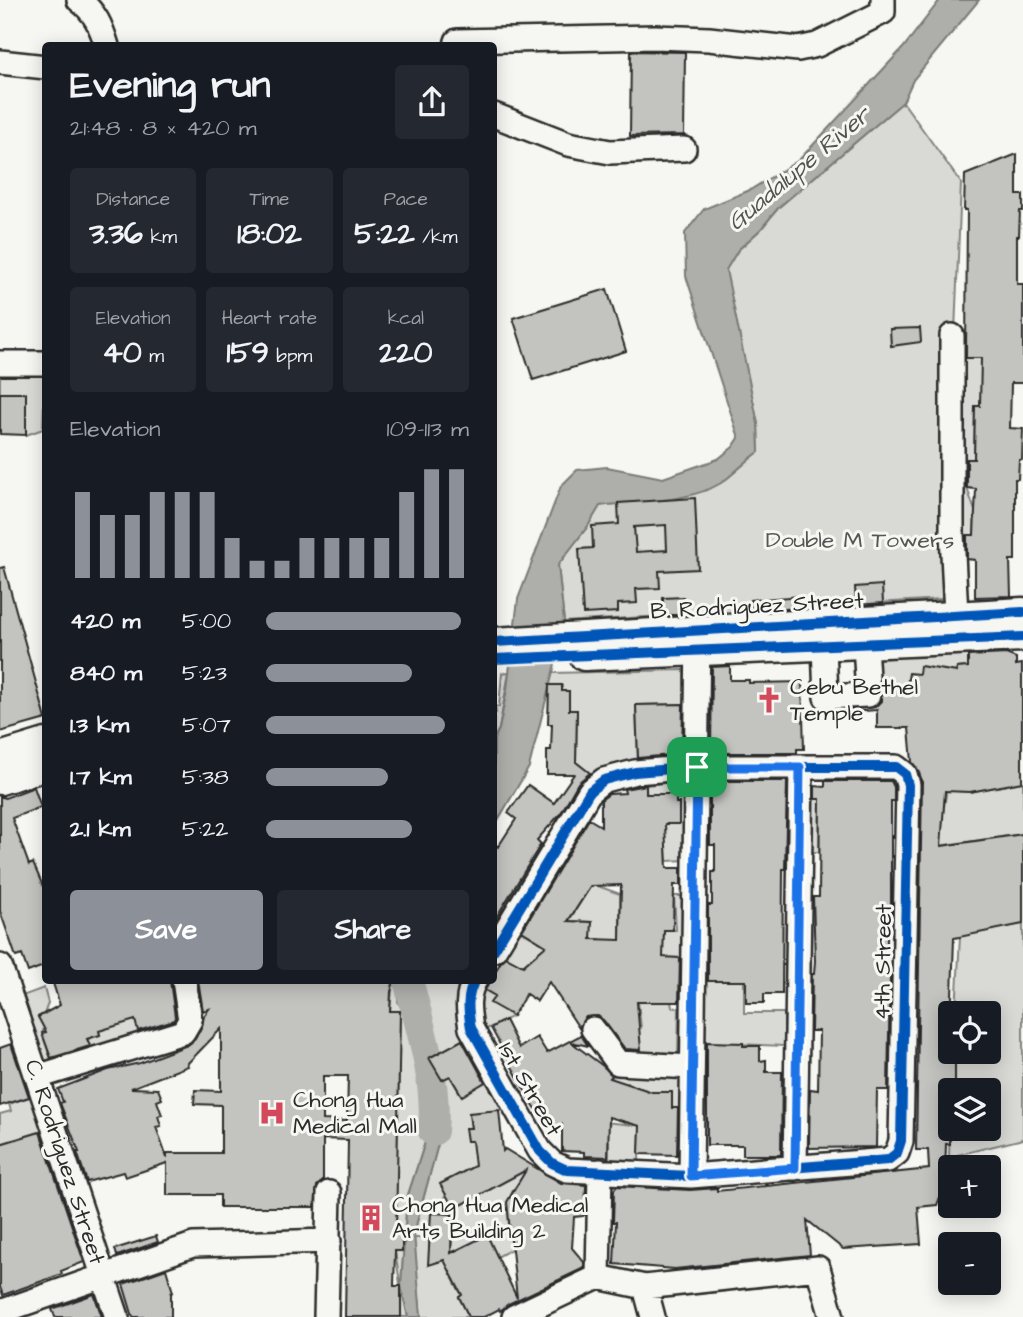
<!DOCTYPE html>
<meta charset="utf-8">
<style>
body{margin:0;font-family:"Architects Daughter",sans-serif;background:#242831;color:#f1f3f6;height:100vh;display:flex;flex-direction:column;font-size:26px;white-space:nowrap}
*{box-sizing:border-box;margin:0}
p{font-size:23px;color:#9ea1a6}
.icon{flex:none;width:38px;height:38px;fill:none;stroke:currentColor;stroke-width:2;stroke-linecap:round;stroke-linejoin:round}
.map{position:relative;flex:1;overflow:hidden}
.details{position:absolute;left:42px;top:42px;width:455px;height:942px;display:flex;flex-direction:column;background:#171b24;border-radius:7px;box-shadow:0 4px 18px #0003}
.details>*{flex:none}
.buttons{position:absolute;left:938px;top:1001px;display:grid;gap:14px}
.buttons a{display:grid;place-items:center;width:63px;height:63px;border-radius:7px;background:#171b24;box-shadow:0 4px 18px #0003;font-size:35px}
.pin{position:absolute;display:grid;place-items:center;width:60px;height:60px;color:#fff;margin:-30px;border-radius:14px;box-shadow:0 4px 10px #0006}
.round{display:grid;place-items:center;flex:none;width:74px;height:74px;border-radius:7px;background:#242831}
.summary{display:flex;align-items:center;justify-content:space-between;height:119px;padding:0 28px}
h1{font-size:38px;font-weight:800;line-height:52px}
.stats{display:grid;grid-template-columns:repeat(3,1fr);gap:10px;height:119px;padding:7px 28px}
.stats div{display:grid;align-content:center;border-radius:7px;background:#242831;text-align:center}
.stats b{font-size:30px;font-weight:800}
.stats small{font-size:19px;font-weight:400}
.stats p{font-size:19px}
.chart{height:196px;padding:14px 28px}
.chart p{display:flex;justify-content:space-between}
.chart svg{width:100%;height:126px;margin-top:7px;stroke:#8c9099;stroke-width:6}
.primary-button{display:flex;gap:14px;margin-top:auto;padding:14px 28px}
.primary-button a{flex:1;height:80px;border-radius:7px;background:#8c9099;color:#fff;font-size:28px;font-weight:800;line-height:80px;text-align:center}
.primary-button a+a{background:#242831;color:#f1f3f6}
ul{padding:0 28px;list-style:none;font-size:23px}
li{display:grid;grid-template-columns:112px 84px 1fr;align-items:center;height:52px}
li i{height:18px;border-radius:9px;background:#8c9099}
.map>svg:first-child{display:block}
</style>
<div class="map">
<svg width="1023" height="1317" viewBox="0 0 1023 1317">
<rect width="100%" height="100%" fill="#f6f6f2"/>
<filter id="ink" filterUnits="userSpaceOnUse"><feTurbulence type="fractalNoise" baseFrequency=".0143" numOctaves="2"/><feDisplacementMap in="SourceGraphic" scale="14" xChannelSelector="R" yChannelSelector="G"/><feConvolveMatrix kernelMatrix="1 2 1 2 8 2 1 2 1" color-interpolation-filters="sRGB"/></filter>
<g filter="url(#ink)">
<!-- green -->
<path fill="#d9d9d5" stroke="#828280" stroke-width="2" d="M903,102L961,183L954,357L981,358V406H975L974,459H967V488L975,511L974,535H967V559L957,560L958,598L564,622L558,565L588,526L600,505C638,502 685,503 720,483C733,475 745,462 759,452L758,424L725,270L738,250L761,229L779,207Z
M0,372L45,373L43,429L26,435V393H0Z
M968,654V667L957,668L951,680L919,674L903,710L898,685L877,686L876,656Z
M684,670L685,704L636,705L638,764L592,776L576,762L577,710H565L569,691H562V685H549L552,673Z
M509,672L499,729L494,739V713H496L495,706L499,707L502,673Z
M942,774L958,791L970,792L1023,782V834L938,846L946,794Z
M684,781L686,860L667,861L666,847H659L647,817L646,785Z
M804,799H820L819,852H804Z
M592,884L620,894V938H663L664,930H676L674,896H686V958H612L600,939H591V922L569,921Z
M1023,924V1139L949,1157L950,1128L989,1129V1090H952L954,1052H989V1013H956L960,936Z
M517,929L546,946L523,966L504,956Z
M393,980H398V1001L418,1042L429,1130L407,1198L401,1286L408,1317H401V1290L395,1251L400,1011H390Z
M411,980H441L458,984L465,1038L429,1059L441,1080L450,1076L461,1095L486,1082L506,1110L469,1114L476,1165L441,1184L446,1195L431,1213V1233H414L441,1133L434,1105L429,1058Z
M695,981H744V1013H784V1046L695,1042Z
M44,988L48,1003L44,1014L38,1017L44,1028L42,1034L52,1062L91,1049L86,1034L100,1035L99,1031L130,1007L141,1036L46,1068L22,996Z
M481,988L495,996L491,1003L513,1016L483,1031L475,996Z
M638,1002H671L672,1007L679,1008L678,1058L641,1056L637,1029L641,1028Z
M618,1070L684,1075L682,1108H672V1092H652L612,1079L613,1074Z
M32,1096L43,1131L0,1144V1114L11,1111L9,1104Z
M604,1122L645,1126L640,1130L639,1161L609,1160V1141L603,1140Z
M536,1165C507,1192 506,1197 510,1236L518,1237L519,1245L497,1257L487,1235L470,1270L453,1279L462,1295L459,1297L469,1317H421L413,1238H429V1265L451,1258L454,1209Z"/>
<!-- water -->
<path fill="#aeaeab" stroke="#7a7a78" stroke-width="2" d="M940,0H979L913,80L903,102L779,207L761,229L738,250L726,270L758,424L759,452C745,461 734,474 721,483C689,503 636,501 600,506L588,526L558,565L564,622L554,668L529,767L494,827V739L499,729L507,689L518,599L561,486L577,470L607,467L663,478L718,459L733,447L739,438L686,276L685,233L704,209L750,190L799,160L903,48Z
M398,980H410L441,1133L414,1233L421,1317H408L401,1286L407,1198L429,1130L418,1042L398,1001Z"/>
<g fill="none" stroke-linecap="round" stroke-linejoin="round">
<!-- river -->
<path stroke="#aeaeab" stroke-width="30" d="M408,980C420,1027 438,1081 433,1131"/>
</g>
<!-- building -->
<path fill="#c3c3c0" stroke="#2b2b2b" stroke-width="2" fill-rule="evenodd" d="M631,51L685,52L684,135L630,136Z
M1017,154V195H1023V211H1020L1019,236H1017V284H1023V383H1011L1010,428L1023,429L1022,460H1019L1018,479H1015V560H1010L1011,596L975,597V560L967,559V535H974L976,489L967,488V459H974L975,406H980L981,358H966L967,210H964L965,175Z
M607,289L626,351L533,380L513,318Z
M920,328L921,342L891,346L890,329Z
M0,393H26V435L0,434Z
M695,498L698,569L659,571L660,588L636,589L637,603L618,604V612L583,614L579,549L593,548L592,526L619,524L618,503ZM666,525L667,550L636,552L634,527Z
M4,567L46,719L0,732V568Z
M882,585L883,603L856,605L855,587Z
M801,596L802,608L751,611L750,600Z
M683,597L684,615H668L663,609V598Z
M1006,654L1016,658V665L1022,664V782L970,792L945,791L941,846L1023,834V924L954,938L950,1052H955V1086H951L950,1090V1144H946L945,1171H950L937,1205L918,1207L921,1244L843,1249L807,1220L810,1255L675,1269L614,1264L616,1222H613L614,1190L617,1186L690,1190L717,1188V1191L929,1169L928,1150H916L922,781L918,770L912,762L909,728H877V710L837,713V710L875,707L881,701V685H907L909,673L919,674L920,666L957,672V668L968,667V656Z
M730,666V680H749V683L802,682L804,749H797V753H711L712,667Z
M549,685H562V691H569V710H577L576,762L590,773L578,783L561,813L537,840L541,844L494,921V843L498,847L516,819L508,813L528,785L554,803L574,774H547V750H551L552,724H548Z
M683,704L682,754L638,758L636,705Z
M710,781H787L785,869H783L782,994H764V1003H746V981H708V905H712V872H715V845H710Z
M825,781H891L894,787V801H891V917L887,918V946H883L882,975L890,976L888,1090H877L876,1147L809,1148L810,1089L818,1090L819,1031H811L812,974H814L815,961L813,897H819L820,799H815V786L825,787Z
M646,785V794H676V803H679V824H665L667,868H681V885H674L673,930H664L663,957L680,958L679,1002H637L641,1050L625,1049L604,1021L598,1016L585,1017L579,1028L549,982L537,1001L526,994L513,1016L490,1003L495,996L485,990L491,980H494V974L500,963L506,957L523,966L546,946L522,931L589,819L601,826V800L609,794L625,793L624,789ZM621,885L620,940L591,939L592,922L568,921L591,886Z
M34,787L41,807L12,818L29,865L33,863L46,893V965L28,972L22,955L16,957L0,911V796L5,798Z
M52,980H170L175,1017L174,1020L138,1031L135,1020L99,1031L100,1035L87,1039L90,1046L51,1058L42,1033L46,1032L38,1017L60,1005Z
M198,980H394L391,992L390,1011H400L396,1233H402V1251H395L394,1286H401V1317H345L348,1140L323,1139V1181L317,1186L315,1207H220V1195H167V1163L125,1177L123,1172L87,1182L77,1152H79L60,1103L63,1102L58,1089L108,1070L140,1063L188,1045L195,1039L202,1026L204,1016L209,1009L203,1011ZM221,1029V1091L195,1090L194,1104L221,1105V1153H167V1158L156,1127L161,1126L158,1116L162,1115L157,1101L162,1099L158,1089L131,1088L188,1066L187,1064ZM323,1076H348L347,1121L323,1120Z
M505,1020L519,1048L537,1037L547,1053L581,1035L588,1046L571,1042L603,1066L612,1075L610,1078L652,1092H672V1108H678L677,1155L639,1154L640,1126L609,1117L608,1157L584,1156V1152L562,1151V1125L552,1132L530,1100L491,1028Z
M462,1040L485,1082L462,1096L450,1076L442,1080L429,1058Z
M707,1042L743,1043V1046H760V1061L766,1060V1072H782L781,1155H743V1145H707Z
M11,1044L29,1097L0,1106V1048Z
M499,1110L503,1151L505,1149L561,1183L586,1185L585,1214L583,1216L574,1217L572,1248L584,1262V1268L508,1304L500,1311L499,1309L484,1317H469L459,1297L462,1295L444,1260L428,1265L431,1213L452,1214L451,1253L487,1235L517,1298L507,1202L526,1170L454,1209L440,1184L475,1166L472,1141H467L465,1128H471L469,1113Z
M40,1132L84,1262L61,1271L62,1274L3,1295L0,1287V1144Z
M156,1236L158,1242L117,1256L115,1249Z
M166,1269L173,1292L171,1293V1317H133L123,1284Z
M94,1294L102,1317H55L52,1309Z"/>
<g fill="none" stroke-linecap="round" stroke-linejoin="round">
<!-- minor casing -->
<g stroke="#2b2b2b" stroke-width="28">
<path id="minor" d="M79,0C95,12 101,26 107,46
M456,46L457,41L655,37L709,39L798,49L817,45L883,12V0
M0,62L46,67
M494,115L568,144L610,152L684,149
M952,336V533L956,615
M0,363H46
M824,646L826,697L868,695L865,644
M0,966L117,1317
M475,980C466,996 468,1010 471,1028L540,1151L552,1163L567,1170L691,1176L888,1160L897,1153L901,1141L908,785L905,774L896,767H697L635,772L604,780L590,791L494,950
M593,1029L618,1063L692,1067
M37,1077L183,1032L190,1020L184,980
M795,1168L801,767
M691,1176L698,633
M598,1277L645,1287L818,1268L832,1317
M598,1277L600,1171
M645,1287L653,1317
M0,1312L193,1245L329,1241
M326,1317L329,1193
M514,1317L598,1277"/>
</g>
<!-- major casing -->
<g stroke="#2b2b2b" stroke-width="33">
<path id="major" d="M494,642L1023,612
M584,656L1023,637
M0,757L46,743
M0,780L46,766"/>
</g>
<!-- minor -->
<use href="#minor" stroke="#f6f6f2" stroke-width="23"/>
<!-- major -->
<use href="#major" stroke="#f6f6f2" stroke-width="28"/>
<!-- cycleway casing -->
<g stroke="#f6f6f2" stroke-width="15">
<path id="cycleway" d="M494,642L1023,612
M494,659L1023,637
M475,980C466,996 468,1010 471,1028L540,1151L552,1163L567,1170L691,1176L888,1160L897,1153L901,1141L908,785L905,774L896,767H697L635,772L604,780L590,791L494,950"/>
</g>
<!-- cycleway -->
<use href="#cycleway" stroke="#0057b8" stroke-width="10"/>
</g>
</g>
<g fill="none" stroke-linecap="round" stroke-linejoin="round" filter="url(#ink)">
<!-- route casing -->
<g stroke="#fff" stroke-width="14">
<path id="route" d="M697,767H800L795,1168L691,1176Z"/>
</g>
<!-- route -->
<use href="#route" stroke="#1a73e8" stroke-width="9"/>
</g>
<!-- icons -->
<defs>
<g id="church-bare" transform="scale(2.1)"><path d="M-1.2-6h2.4v3.5h3.3v2.4h-3.3V6h-2.4V-.1h-3.3v-2.4h3.3Z" fill="#d1495b" stroke="#f6f6f2" stroke-width="2.5" paint-order="stroke"/></g>
<g id="hospital-bare" transform="scale(2.1)"><path d="M-5-5h3v3.5h4V-5h3V5h-3V1.5h-4V5h-3Z" fill="#d1495b" stroke="#f6f6f2" stroke-width="2.5" paint-order="stroke"/></g>
<g id="building-bare" transform="scale(2.1)"><path d="M-4-6H4V6H1V3H-1V6H-4ZM-2.5-4.3h1.7v1.8h-1.7ZM.8-4.3h1.7v1.8H.8ZM-2.5-1h1.7V.8h-1.7ZM.8-1h1.7V.8H.8Z" fill="#d1495b" stroke="#f6f6f2" stroke-width="2.5" paint-order="stroke"/></g>
</defs>
<g fill-rule="evenodd">
<use href="#church-bare" x="769" y="700"/>
<use href="#hospital-bare" x="272" y="1113"/>
<use href="#building-bare" x="371" y="1218"/>
</g>
<g text-anchor="middle" dominant-baseline="central" stroke-width="6" stroke-linejoin="round" paint-order="stroke">
<!-- park labels -->
<g font-size="23" fill="#565656" stroke="#f6f6f2">
<text x="860" y="540">Double M Towers</text>
</g>
<!-- street labels -->
<g font-size="23" fill="#2b2b2b" stroke="#f6f6f2">
<text transform="translate(757 606) rotate(-3)">B. Rodriguez Street</text>
<text transform="translate(883 962) rotate(-89)">4th Street</text>
<text transform="translate(530 1089) rotate(60)">1st Street</text>
<text transform="translate(65 1162) rotate(72)">C. Rodriguez Street</text>
</g>
<!-- poi labels -->
<g font-size="23" fill="#2b2b2b" stroke="#f6f6f2" text-anchor="start">
<text x="790" y="687">Cebu Bethel<tspan x="790" dy="26">Temple</tspan></text>
<text x="293" y="1100">Chong Hua<tspan x="293" dy="26">Medical Mall</tspan></text>
<text x="392" y="1205">Chong Hua Medical<tspan x="392" dy="26">Arts Building 2</tspan></text>
</g>
<!-- water labels -->
<g font-size="24" font-style="italic" fill="#525251" stroke="#f6f6f2">
<text transform="translate(799 169) rotate(-40)">Guadalupe River</text>
</g>
</g>
</svg>
<div class="buttons">
<a><svg class="icon" aria-label="locate" viewBox="0 0 24 24"><circle cx="12" cy="12" r="6"/><path d="M12 2v4M12 18v4M2 12h4M18 12h4"/></svg></a>
<a><svg class="icon" aria-label="layers" viewBox="0 0 24 24"><path d="M12 4l9 5-9 5-9-5zM3 14l9 5 9-5"/></svg></a>
<a>+</a>
<a>−</a>
</div>
<div class="pin" style="left:697px;top:767px;background:#1e9e55"><svg class="icon" aria-label="arrive" viewBox="0 0 24 24"><path d="M6 21V4h12l-3 4 3 4H6"/></svg></div>
<section class="details">
<div class="summary"><div><h1>Evening run</h1><p>21:48 · 8 × 420 m</p></div><a class="round"><svg class="icon" aria-label="share" viewBox="0 0 24 24"><path d="M12 15V3M7 8l5-5 5 5M5 13v7h14v-7"/></svg></a></div>
<div class="stats">
<div><p>Distance</p><b>3.36<small> km</small></b></div>
<div><p>Time</p><b>18:02</b></div>
<div><p>Pace</p><b>5:22<small> /km</small></b></div>
</div>
<div class="stats">
<div><p>Elevation</p><b>40<small> m</small></b></div>
<div><p>Heart rate</p><b>159<small> bpm</small></b></div>
<div><p>kcal</p><b>220</b></div>
</div>
<div class="chart"><p><span>Elevation</span>109–113 m</p>
<svg viewBox="0 0 160 44" preserveAspectRatio="none"><path d="M5 44V14M15 44V22M25 44V22M35 44V14M45 44V14M55 44V14M65 44V30M75 44V38M85 44V38M95 44V30M105 44V30M115 44V30M125 44V30M135 44V14M145 44V6M155 44V6"/></svg>
</div>
<ul>
<li><b>420 m</b>5:00<i style="width:96%"></i></li>
<li><b>840 m</b>5:23<i style="width:72%"></i></li>
<li><b>1.3 km</b>5:07<i style="width:88%"></i></li>
<li><b>1.7 km</b>5:38<i style="width:60%"></i></li>
<li><b>2.1 km</b>5:22<i style="width:72%"></i></li>
</ul>
<div class="primary-button"><a>Save</a><a>Share</a></div>
</section>
</div>
